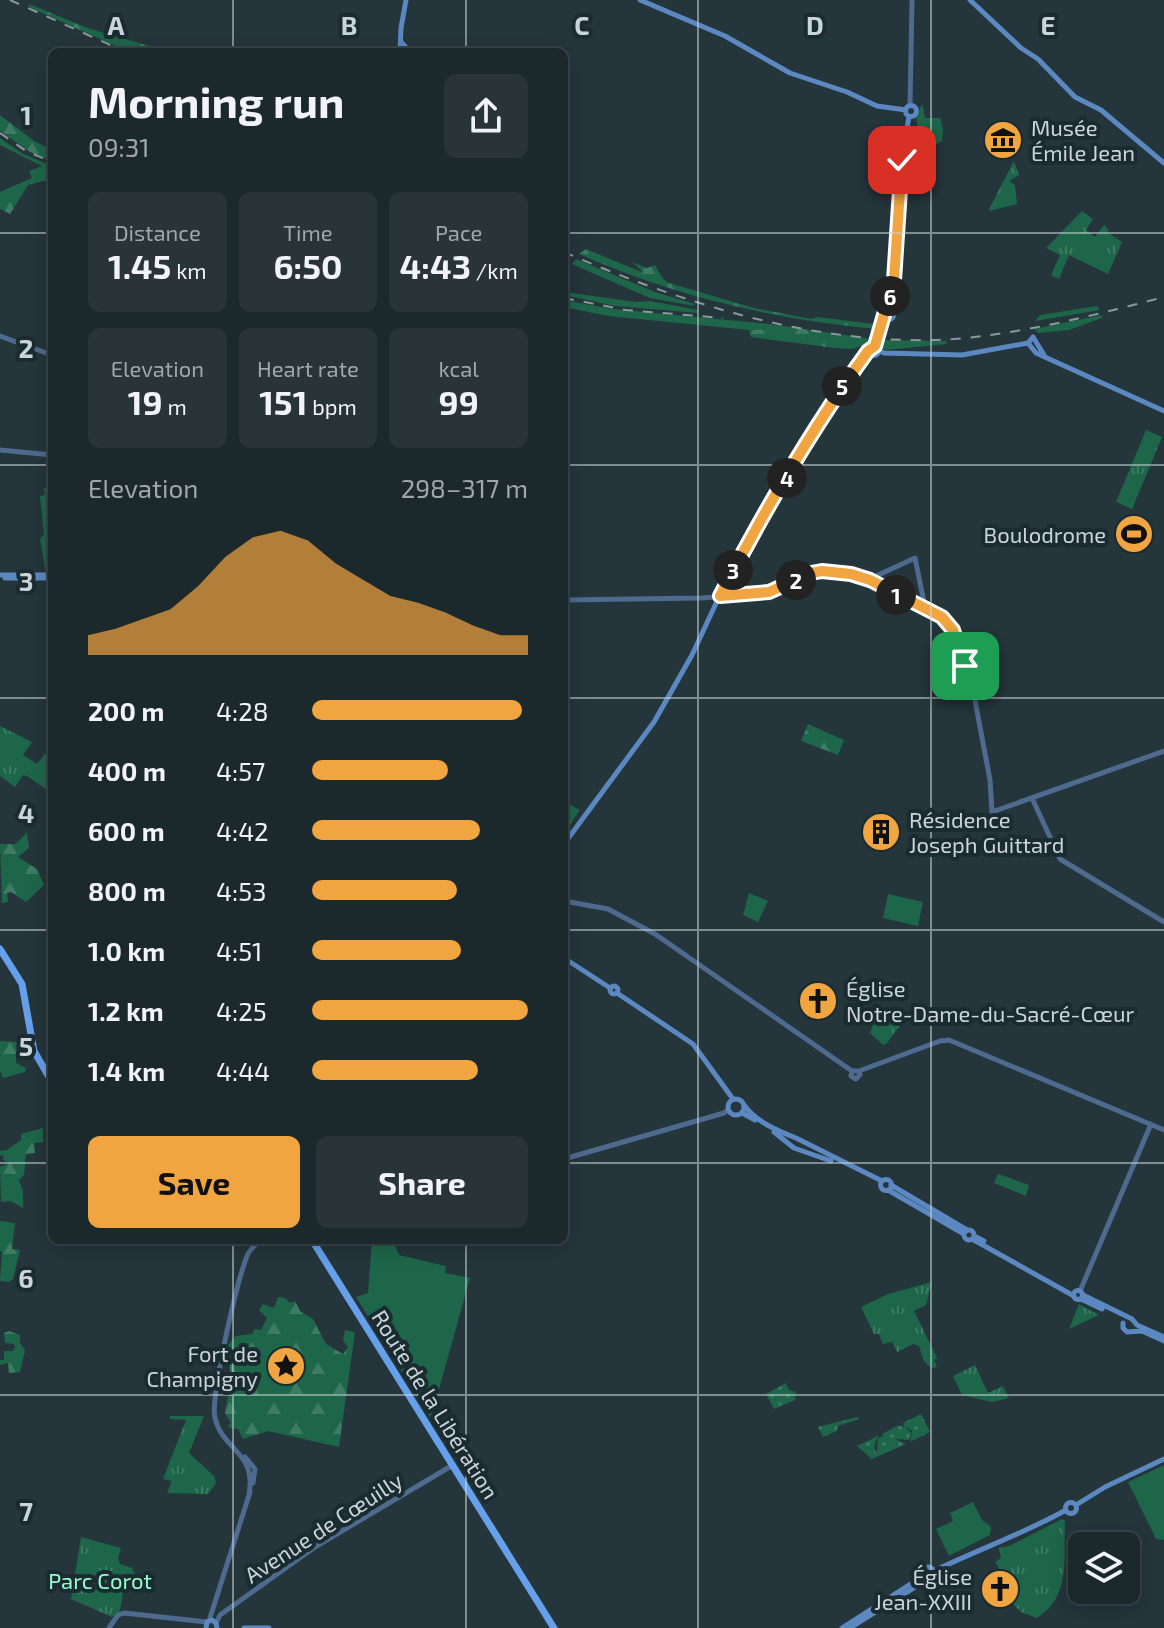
<!DOCTYPE html>
<meta charset="utf-8">
<style>
body{margin:0;font-family:"Exo 2",sans-serif;background:#283438;color:#f1f3f6;height:100vh;display:flex;flex-direction:column;font-size:30px;white-space:nowrap}
*{box-sizing:border-box;margin:0}
p{font-size:26px;color:#a0a6a9}
.icon{flex:none;width:44px;height:44px;fill:none;stroke:currentColor;stroke-width:2;stroke-linecap:round;stroke-linejoin:round}
.map{position:relative;flex:1;overflow:hidden}
.details{position:absolute;left:48px;top:48px;width:520px;height:1196px;display:flex;flex-direction:column;background:#1b282c;border-radius:12px;box-shadow:0 4px 20px #0003,0 0 0 2px #394448}
.details>*{flex:none}
.tools{position:absolute;left:1068px;top:1532px;display:grid;gap:16px}
.tools a{display:grid;place-items:center;width:72px;height:72px;border-radius:12px;background:#1b282c;box-shadow:0 4px 20px #0003,0 0 0 2px #394448;font-size:40px}
.pin{position:absolute;display:grid;place-items:center;width:68px;height:68px;color:#fff;margin:-34px;border-radius:16px;box-shadow:0 4px 12px #0006}
.km{position:absolute;width:40px;height:40px;margin:-20px;border-radius:50%;background:#222;color:#fff;font-size:22px;line-height:40px;text-align:center}
.round{display:grid;place-items:center;flex:none;width:84px;height:84px;border-radius:12px;background:#283438}
.head{display:flex;align-items:center;justify-content:space-between;height:136px;padding:0 40px}
h1{font-size:44px;font-weight:700;line-height:60px}
.metrics{display:grid;grid-template-columns:repeat(3,1fr);gap:12px;height:136px;padding:8px 40px}
.metrics div{display:grid;align-content:center;border-radius:12px;background:#283438;text-align:center}
.metrics b{font-size:34px;font-weight:700}
.metrics small{font-size:22px;font-weight:400}
.metrics p{font-size:22px}
.chart{height:224px;padding:16px 40px}
.chart p{display:flex;justify-content:space-between}
.chart svg{width:100%;height:144px;margin-top:8px;fill:#f1a540;opacity:.7}
.cta{display:flex;gap:16px;margin-top:auto;padding:16px 40px}
.cta a{flex:1;height:92px;border-radius:12px;background:#f1a540;color:#111;font-size:32px;font-weight:700;line-height:92px;text-align:center}
.cta a+a{background:#283438;color:#f1f3f6}
ul{padding:0 40px;list-style:none;font-size:26px}
li{display:grid;grid-template-columns:128px 96px 1fr;align-items:center;height:60px}
li i{height:20px;border-radius:10px;background:#f1a540}
.map>svg:first-child{display:block}
</style>
<div class="map">
<svg width="1164" height="1628" viewBox="0 0 1164 1628">
<defs>
<pattern id="forest-firs" width="22" height="20" patternUnits="userSpaceOnUse" patternTransform="scale(2)"><rect width="22" height="20" fill="#1e6649"/><path d="M5 1l3.5 6h-7zM16 11l3.5 6h-7z" fill="#3d7b63"/></pattern>
<pattern id="cemetery-stones" width="16" height="16" patternUnits="userSpaceOnUse" patternTransform="scale(2)"><rect width="16" height="16" fill="#1e6649"/><path d="M2 7V4a2 2 0 0 1 4 0v3zM10 15v-3a2 2 0 0 1 4 0v3z" fill="#3d7b63"/></pattern>
<pattern id="park-tufts" width="24" height="20" patternUnits="userSpaceOnUse" patternTransform="scale(2)"><rect width="24" height="20" fill="#1e6649"/><path d="M3 7l-1-3M5 7V3M7 7l1-3M15 17l-1-3M17 17v-4M19 17l1-3" fill="none" stroke="#3d7b63"/></pattern>
<pattern id="garden-dots" width="8" height="8" patternUnits="userSpaceOnUse" patternTransform="scale(2)"><rect width="8" height="8" fill="#1e6649"/><path d="M2 2h.1M6 6h.1" fill="none" stroke="#3d7b63" stroke-width="1.8" stroke-linecap="round"/></pattern>
</defs>
<rect width="100%" height="100%" fill="#24353b"/>
<!-- grass -->
<path fill="#1e6649" d="M576,259L655,292L695,304L694,306L650,298L572,264Z
M564,292L637,302L650,301L698,310V313L615,306L564,295Z
M564,300L613,309L769,324L763,329L749,330L608,316L564,307Z
M1097,306L1100,310L1035,321L1040,315Z
M1102,315V318L1069,330L1038,333L1034,329Z
M878,340L946,341L947,344L885,350L879,346Z
M749,893L768,901L758,922L743,915Z
M888,894L923,902L918,926L883,918Z
M372,1240H393L399,1255L446,1266L445,1273L470,1278L431,1418L356,1297L368,1293Z
M1164,1465V1540L1156,1539L1128,1482Z
M973,1502L982,1520L991,1527L990,1535L949,1556L936,1529L953,1521L950,1513Z"/>
<!-- forest -->
<path fill="url(#forest-firs)" d="M29,4L90,29L171,52H129L29,7Z
M0,115L34,141L52,150V161L30,152L3,133L0,131Z
M0,138L23,154L52,166V179L28,185L10,214L0,209V192L32,178L29,171L42,166L0,145Z
M586,249L644,273L632,262L647,268L655,265L663,279L669,283L754,308L811,319L817,317L874,324L877,329C768,318 680,298 579,254Z
M769,324L872,339L869,344L851,349L835,348L751,337L749,330L763,329Z
M808,724L844,740L838,755L801,741Z
M27,833L29,848L18,857L37,869L44,885L26,902L11,892L7,893L8,902L2,903L0,844H15Z
M0,1041L17,1042L16,1063L26,1068L25,1072L3,1078L0,1071Z
M43,1128V1142L34,1143L35,1153L26,1154L24,1175L19,1180L23,1192V1208L11,1201L1,1202L0,1167L9,1163L3,1160L4,1156L0,1155V1151L7,1150L21,1140V1134Z
M0,1221L15,1223L12,1249L20,1250L13,1279L9,1282L0,1281L2,1252L0,1251Z
M278,1297L285,1298L290,1303L295,1301L300,1311L313,1319L326,1344L343,1354L348,1347L343,1340L345,1330L355,1332L339,1447L268,1431L243,1439L238,1429L230,1428L228,1425L231,1423L225,1413L231,1380L228,1345L236,1336L252,1334L255,1329L261,1330L267,1318L259,1310L263,1304L274,1308Z
M9,1331L20,1335V1343L25,1350L20,1372L9,1373L8,1363L0,1365V1360H4V1351H13L15,1347L14,1344L5,1343L4,1333Z"/>
<!-- cemetery -->
<path fill="url(#cemetery-stones)" d="M564,801L580,810L564,833Z"/>
<!-- park -->
<path fill="url(#park-tufts)" d="M921,106H923L925,118H940L943,129L942,141L929,148L922,142L927,141V136L922,135L920,138L916,118Z
M1014,161L1019,175L1009,181L1015,185L1017,204L990,211L989,209Z
M1082,211L1093,219L1086,230L1095,237L1104,225L1109,230L1107,232L1122,242L1108,274L1069,255L1059,279L1051,275L1060,255L1046,248Z
M1146,430L1162,437L1132,509L1116,502Z
M44,488H52V573H46L40,539L44,534L40,496L45,495Z
M0,726L32,742L23,755L37,764L48,750L52,751V787L49,791L27,776L23,775L15,787L0,776Z
M880,1006L902,1010L901,1014L906,1017L887,1043L883,1045L870,1033Z
M998,1174L1029,1185L1026,1196L994,1183Z
M932,1282L926,1305L914,1311L937,1358L934,1360L937,1366L932,1369L924,1361L919,1346L913,1344L897,1352L892,1342L883,1344L879,1334H874L861,1307L888,1294Z
M1079,1304L1099,1315L1069,1329Z
M975,1365L988,1393L1003,1386L1009,1398L992,1402L962,1395L953,1376Z
M170,1416H204L189,1453L214,1476L216,1483L208,1494L167,1493L172,1481L163,1479L186,1420L170,1419Z
M1062,1519L1065,1521C1063,1557 1072,1596 1037,1618L1021,1612L1014,1605L1013,1587L1010,1586L995,1562L1001,1558L999,1548L1009,1546Z
M81,1537L121,1548L118,1559L120,1564L132,1568L135,1574L123,1593L120,1611L112,1617L71,1599Z"/>
<!-- garden -->
<path fill="url(#garden-dots)" d="M786,1383L789,1390L796,1392L795,1400L774,1409L766,1394Z
M921,1414L930,1432L910,1442L912,1431L905,1426L911,1433L909,1440L895,1439L906,1444L872,1459L857,1446L878,1436L874,1446L877,1455L878,1438L883,1436L882,1434L899,1425L904,1427L903,1423Z
M857,1417L859,1419L838,1426L837,1431L823,1437L818,1427Z"/>
<g fill="none" stroke-linecap="round" stroke-linejoin="round">
<!-- tertiary -->
<path stroke="#4e6a8e" stroke-width="5" d="M910,106L912,0
M0,336L52,355
M0,450L52,455
M865,578L934,612L953,630L974,695L990,780L992,812L1164,751
M564,600L702,598L765,593L811,573L827,570L865,578L874,577L915,558L924,602
M1032,798L1060,859L1164,922
M564,901L608,909L655,934L852,1071
M852,1071H859L940,1041L949,1040L1164,1130
M852,1071L851,1076L856,1079L860,1075L859,1071
M564,1159L724,1113L728,1110
M1080,1291L1151,1124
M245,1457L255,1469L253,1483
M249,1494C257,1452 222,1450 215,1418C210,1397 238,1276 248,1254C251,1248 256,1244 261,1240
M209,1621L250,1492
M216,1623L220,1615L315,1547L453,1465
M109,1628L118,1615L124,1613L207,1622"/>
<!-- secondary -->
<path stroke="#5c88c2" stroke-width="5" d="M640,0L725,36L790,73L847,92L877,106L906,110
M970,0L1021,48L1038,59L1075,97L1101,110L1164,163
M402,43L409,51
M400,52L401,28L406,0
M905.5 111a5.5 5.5 0 1 1 11 0a5.5 5.5 0 1 1-11 0Z
M884.5 315a4.5 4.5 0 1 1 9 0a4.5 4.5 0 1 1-9 0Z
M887,312L894,280L900,172L909,116
M1028,343L1036,353L1164,411
M1028,343L1033,337L1044,355
M875,346L881,327L888,319
M869.5 351a4.5 4.5 0 1 1 9 0a4.5 4.5 0 1 1-9 0Z
M878,350L884,353L962,355L1028,343
M0,575H52
M5,578H51
M564,844L654,722L692,655L732,569L826,411L862,359L871,354
M564,958L610,988
M610 990a4 4 0 1 1 8 0a4 4 0 1 1-8 0Z
M617,993L693,1044L733,1099
M728 1107a8 8 0 1 1 16 0a8 8 0 1 1-16 0Z
M744,1105C756,1122 778,1131 796,1138L882,1181
M742,1113L755,1120
M774,1132L794,1148L831,1161
M880.5 1185a5.5 5.5 0 1 1 11 0a5.5 5.5 0 1 1-11 0Z
M891,1185L967,1230
M888,1190L964,1234
M964 1235a5 5 0 1 1 10 0a5 5 0 1 1-10 0Z
M974,1236L984,1241
M972,1239L1074,1296
M1073.5 1295a4.5 4.5 0 1 1 9 0a4.5 4.5 0 1 1-9 0Z
M1083,1295L1132,1319L1137,1325L1164,1337
M1081,1299L1102,1309
M1123,1323V1328L1127,1332L1142,1331L1164,1341
M1065.5 1508a5.5 5.5 0 1 1 11 0a5.5 5.5 0 1 1-11 0Z
M1076,1505L1105,1487L1164,1459
M922 1573a6 6 0 1 1 12 0a6 6 0 1 1-12 0Z
M934,1571C977,1550 1023,1534 1066,1510
M206,1628L207,1622L212,1620L216,1623L217,1628
M244,1628H269
M842,1628L923,1576
M850,1628L928,1579"/>
<!-- primary -->
<path stroke="#669fea" stroke-width="7" d="M0,949L22,984L34,1051L52,1082
M312,1240L554,1628"/>
<!-- rail -->
<path stroke="#8b989c" stroke-width="2" stroke-dasharray="10 10" stroke-linecap="butt" d="M10,0L126,52
M0,133L26,151L52,162
M564,252C683,304 823,348 954,339C1026,333 1095,315 1164,297
M564,298L626,310L723,318"/>
</g>
<g fill="none" stroke-linecap="round" stroke-linejoin="round">
<!-- route casing -->
<g stroke="#fff" stroke-width="16">
<path id="route" d="M902,160L894,280L875,346L868,351C812,428 764,511 720,596L769,592L811,573L822,571L851,574L870,580L942,617L953,630L965,666"/>
</g>
<!-- route -->
<use href="#route" stroke="#f1a540" stroke-width="10"/>
</g>
<!-- grid -->
<path fill="none" stroke="#cbd5d9" stroke-width="2" stroke-opacity="0.55" d="M233,0V52M466,0V52M698,0V1628M931,0V1628M0,233H52M564,233H1164M0,465H52M564,465H1164M0,698H52M564,698H1164M0,930H52M564,930H1164M0,1163H52M564,1163H1164M233,1240V1628M466,1240V1628M0,1395H1164"/>
<!-- icons -->
<defs>
<g id="museum-disc" transform="scale(2)"><circle r="9.5" fill="#f1a540" stroke="#1a2b31"/><path d="M0-6L6-3V-2H-6V-3ZM-5-1h2V3h-2ZM-1-1h2V3h-2ZM3-1h2V3H3ZM-6 4H6V6H-6Z" fill="#111"/></g>
<g id="stadium-disc" transform="scale(2)"><circle r="9.5" fill="#f1a540" stroke="#1a2b31"/><path d="M0-5a6.5 5 0 1 0 0 10a6.5 5 0 1 0 0-10ZM-3.5-1.8h7v3.6h-7Z" fill="#111"/></g>
<g id="building-disc" transform="scale(2)"><circle r="9.5" fill="#f1a540" stroke="#1a2b31"/><path d="M-4-6H4V6H1V3H-1V6H-4ZM-2.5-4.3h1.7v1.8h-1.7ZM.8-4.3h1.7v1.8H.8ZM-2.5-1h1.7V.8h-1.7ZM.8-1h1.7V.8H.8Z" fill="#111"/></g>
<g id="church-disc" transform="scale(2)"><circle r="9.5" fill="#f1a540" stroke="#1a2b31"/><path d="M-1.2-6h2.4v3.5h3.3v2.4h-3.3V6h-2.4V-.1h-3.3v-2.4h3.3Z" fill="#111"/></g>
<g id="sight-disc" transform="scale(2)"><circle r="9.5" fill="#f1a540" stroke="#1a2b31"/><path d="M0-6L1.8-2.2L6-1.7L2.9 1.2L3.7 5.4L0 3.3L-3.7 5.4L-2.9 1.2L-6-1.7L-1.8-2.2Z" fill="#111"/></g>
</defs>
<g fill-rule="evenodd">
<use href="#museum-disc" x="1003" y="140"/>
<use href="#stadium-disc" x="1134" y="534"/>
<use href="#building-disc" x="881" y="832"/>
<use href="#church-disc" x="818" y="1001"/>
<use href="#sight-disc" x="286" y="1366"/>
<use href="#church-disc" x="1000" y="1589"/>
</g>
<g text-anchor="middle" dominant-baseline="central" stroke-width="8" stroke-linejoin="round" paint-order="stroke">
<!-- poi labels -->
<g font-size="22" fill="#cbd5d9" stroke="#1a2b31" text-anchor="start">
<text x="1031" y="127">Musée<tspan x="1031" dy="25">Émile Jean</tspan></text>
<text x="1106" y="534" text-anchor="end">Boulodrome</text>
<text x="909" y="819">Résidence<tspan x="909" dy="25">Joseph Guittard</tspan></text>
<text x="846" y="988">Église<tspan x="846" dy="25">Notre-Dame-du-Sacré-Cœur</tspan></text>
<text x="258" y="1353" text-anchor="end">Fort de<tspan x="258" dy="25">Champigny</tspan></text>
<text x="972" y="1576" text-anchor="end">Église<tspan x="972" dy="25">Jean-XXIII</tspan></text>
</g>
<!-- street labels -->
<g font-size="22" fill="#cbd5d9" stroke="#1a2b31">
<text transform="translate(436 1404) rotate(58)">Route de la Libération</text>
<text transform="translate(323 1527) rotate(-33)">Avenue de Cœuilly</text>
</g>
<!-- park labels -->
<g font-size="22" fill="#96fccc" stroke="#1a2b31">
<text x="100" y="1580">Parc Corot</text>
</g>
</g>
<g font-size="26" text-anchor="middle" font-weight="bold" fill="#cbd5d9" stroke="#1a2b31" stroke-width="8" stroke-linejoin="round" paint-order="stroke">
<text x="116" y="35">A</text>
<text x="349" y="35">B</text>
<text x="582" y="35">C</text>
<text x="815" y="35">D</text>
<text x="1048" y="35">E</text>
<text x="26" y="125">1</text>
<text x="26" y="358">2</text>
<text x="26" y="591">3</text>
<text x="26" y="823">4</text>
<text x="26" y="1056">5</text>
<text x="26" y="1288">6</text>
<text x="26" y="1521">7</text>
</g>
</svg>
<div class="tools">
<a><svg class="icon" aria-label="layers" viewBox="0 0 24 24"><path d="M12 4l9 5-9 5-9-5zM3 14l9 5 9-5"/></svg></a>
</div>
<div class="pin" style="left:965px;top:666px;background:#1e9e55"><svg class="icon" aria-label="arrive" viewBox="0 0 24 24"><path d="M6 21V4h12l-3 4 3 4H6"/></svg></div>
<div class="pin" style="left:902px;top:160px;background:#d93025"><svg class="icon" aria-label="check" viewBox="0 0 24 24"><path d="M5 12l5 5 9-10"/></svg></div>
<b class="km" style="left:896px;top:595px">1</b>
<b class="km" style="left:796px;top:580px">2</b>
<b class="km" style="left:733px;top:570px">3</b>
<b class="km" style="left:787px;top:478px">4</b>
<b class="km" style="left:842px;top:386px">5</b>
<b class="km" style="left:890px;top:296px">6</b>
<section class="details">
<div class="head"><div><h1>Morning run</h1><p>09:31</p></div><a class="round"><svg class="icon" aria-label="share" viewBox="0 0 24 24"><path d="M12 15V3M7 8l5-5 5 5M5 13v7h14v-7"/></svg></a></div>
<div class="metrics">
<div><p>Distance</p><b>1.45<small> km</small></b></div>
<div><p>Time</p><b>6:50</b></div>
<div><p>Pace</p><b>4:43<small> /km</small></b></div>
</div>
<div class="metrics">
<div><p>Elevation</p><b>19<small> m</small></b></div>
<div><p>Heart rate</p><b>151<small> bpm</small></b></div>
<div><p>kcal</p><b>99</b></div>
</div>
<div class="chart"><p><span>Elevation</span>298–317 m</p>
<svg viewBox="0 0 160 44" preserveAspectRatio="none"><path d="M0 44V38L10 36L20 33L30 30L40 23L50 14L60 8L70 6L80 9L90 16L100 21L110 26L120 28L130 31L140 35L150 38L160 38V44z"/></svg>
</div>
<ul>
<li><b>200 m</b>4:28<i style="width:97%"></i></li>
<li><b>400 m</b>4:57<i style="width:63%"></i></li>
<li><b>600 m</b>4:42<i style="width:78%"></i></li>
<li><b>800 m</b>4:53<i style="width:67%"></i></li>
<li><b>1.0 km</b>4:51<i style="width:69%"></i></li>
<li><b>1.2 km</b>4:25<i style="width:100%"></i></li>
<li><b>1.4 km</b>4:44<i style="width:77%"></i></li>
</ul>
<div class="cta"><a>Save</a><a>Share</a></div>
</section>
</div>
